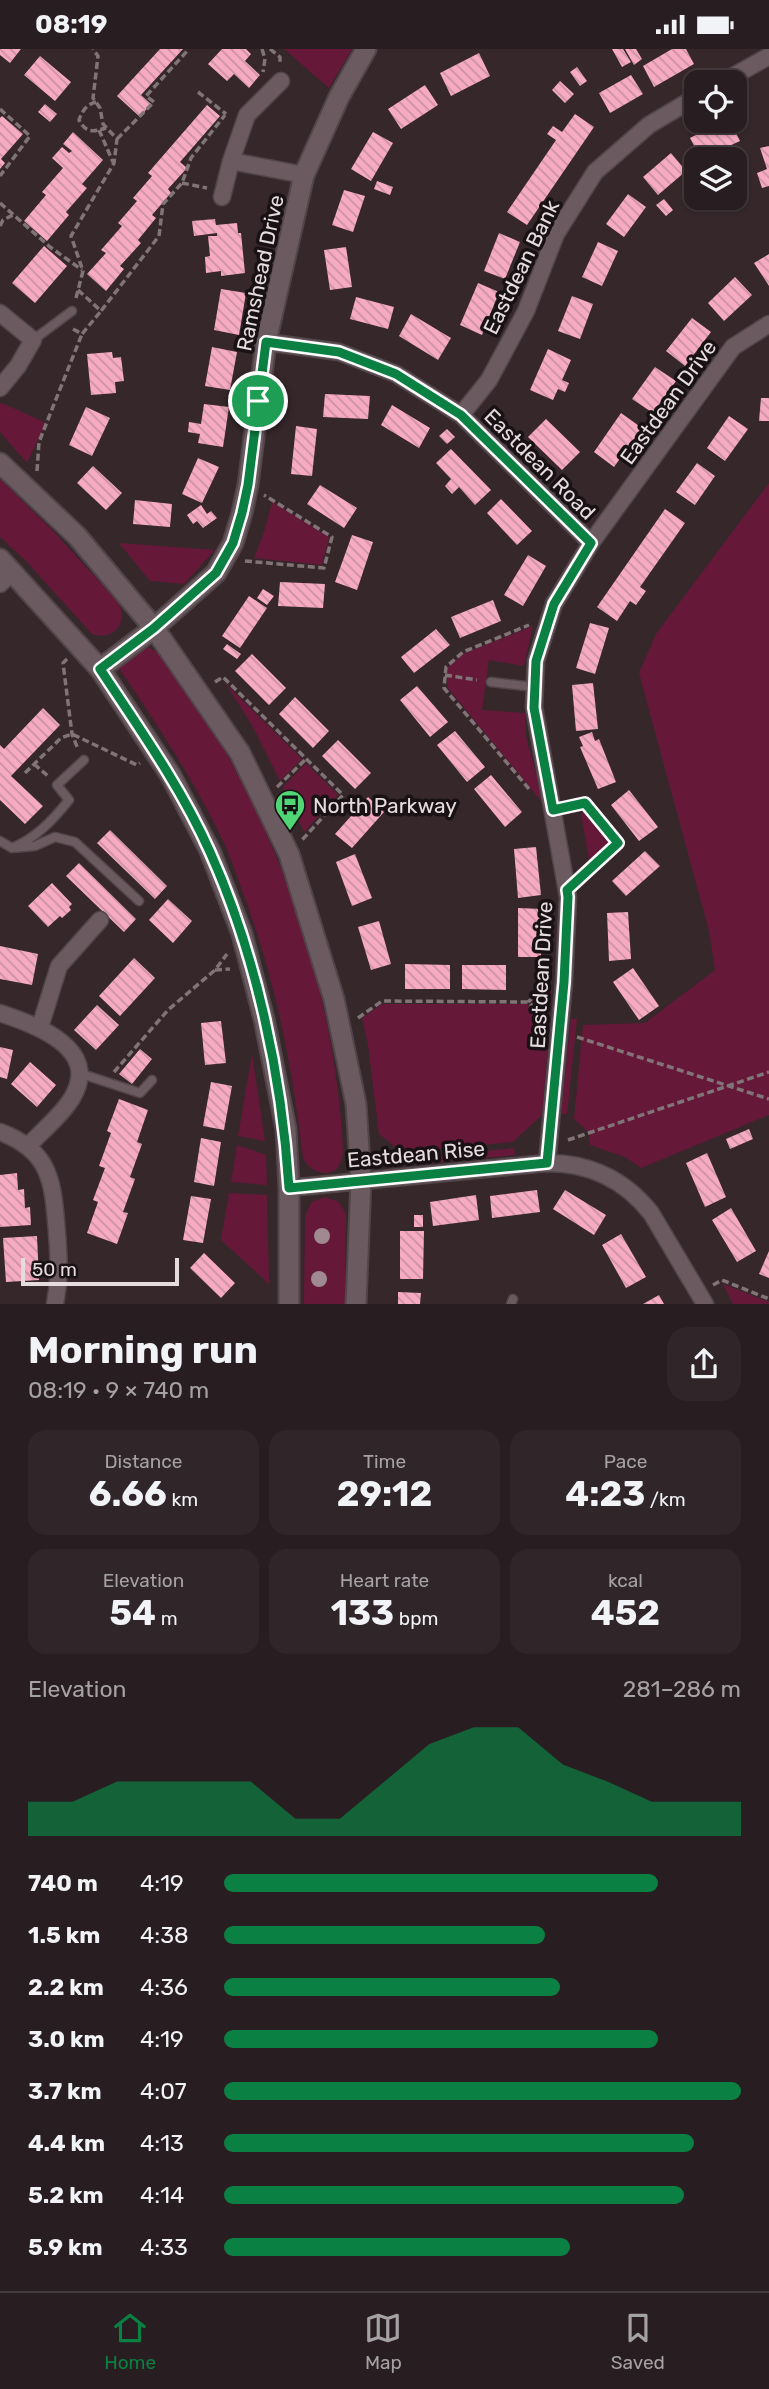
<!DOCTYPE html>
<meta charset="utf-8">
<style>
body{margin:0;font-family:Rubik,sans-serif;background:#302629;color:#f1f3f6;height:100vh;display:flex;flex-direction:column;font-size:26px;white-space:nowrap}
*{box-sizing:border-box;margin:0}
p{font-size:23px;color:#a5a2a5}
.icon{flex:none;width:38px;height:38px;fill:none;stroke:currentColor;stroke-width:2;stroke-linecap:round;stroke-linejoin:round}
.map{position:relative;height:1255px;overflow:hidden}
.details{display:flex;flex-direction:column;background:#281d20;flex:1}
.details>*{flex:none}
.tools{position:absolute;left:684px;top:21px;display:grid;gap:14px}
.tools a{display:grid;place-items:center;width:63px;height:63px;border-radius:14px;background:#281d20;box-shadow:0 2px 5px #0004,0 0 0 2px #443b3e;font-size:35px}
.scale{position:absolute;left:21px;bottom:18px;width:158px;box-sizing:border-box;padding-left:7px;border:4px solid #e6dcdf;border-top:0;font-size:19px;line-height:24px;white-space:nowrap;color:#e6dcdf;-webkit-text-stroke:5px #191214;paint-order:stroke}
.pin{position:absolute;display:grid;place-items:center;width:60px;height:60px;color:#fff;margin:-30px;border:4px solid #fff;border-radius:50%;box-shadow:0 2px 7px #0007}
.round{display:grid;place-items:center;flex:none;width:74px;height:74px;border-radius:21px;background:#302629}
.head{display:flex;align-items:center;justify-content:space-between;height:119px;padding:0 28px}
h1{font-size:38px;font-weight:700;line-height:52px}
.metrics{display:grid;grid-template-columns:repeat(3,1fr);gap:10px;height:119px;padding:7px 28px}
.metrics div{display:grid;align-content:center;border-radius:18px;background:#302629;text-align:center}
.metrics b{font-size:35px;font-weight:700}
.metrics small{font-size:19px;font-weight:400}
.metrics p{font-size:19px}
.chart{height:196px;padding:14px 28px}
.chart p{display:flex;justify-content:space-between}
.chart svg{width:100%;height:126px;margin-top:7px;fill:#0b8043;opacity:.7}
ul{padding:0 28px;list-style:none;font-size:23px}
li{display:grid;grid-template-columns:112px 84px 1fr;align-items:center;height:52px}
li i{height:18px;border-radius:9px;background:#0b8043}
.status{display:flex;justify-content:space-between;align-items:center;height:49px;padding:0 35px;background:#281d20;direction:ltr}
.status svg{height:19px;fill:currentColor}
.menu{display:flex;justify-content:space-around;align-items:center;height:98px;border-top:2px solid #443b3e;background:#281d20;font-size:19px;color:#a5a2a5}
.menu a{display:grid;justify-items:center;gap:4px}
.menu .active{color:#0b8043}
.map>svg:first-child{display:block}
</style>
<div class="status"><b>08:19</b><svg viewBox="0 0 49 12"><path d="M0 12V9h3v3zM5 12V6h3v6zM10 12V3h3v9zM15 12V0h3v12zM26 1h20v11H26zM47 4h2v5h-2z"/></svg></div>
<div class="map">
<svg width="769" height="1255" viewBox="0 0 769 1255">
<defs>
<pattern id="building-back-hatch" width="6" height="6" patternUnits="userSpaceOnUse" patternTransform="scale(1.75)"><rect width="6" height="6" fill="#f7abc3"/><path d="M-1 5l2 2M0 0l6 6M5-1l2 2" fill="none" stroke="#ca91a3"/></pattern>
</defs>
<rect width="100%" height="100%" fill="#36272b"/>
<!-- green -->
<path fill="#661839" d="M284,0H352L329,39Z
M2,354L46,374L27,414L0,383V355Z
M0,430L54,483L118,553C129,573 114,592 92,585L26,512L0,488Z
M769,434V1066L641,1119L625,1108L590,1096L589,1084L574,1070L583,976L645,974L715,921L709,882L639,624L656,585Z
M272,453L329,488L322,516L254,509L264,483Z
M119,494L215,501L184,535L150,532Z
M533,577L524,617L489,611L482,661L525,664L526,688L545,757L447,638L448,618L463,605Z
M146,597L162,606C183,638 207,670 226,704C291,819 332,951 342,1083C342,1091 344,1102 342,1109C337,1132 311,1126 303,1109C292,1016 276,932 243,844C237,827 231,810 224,794C194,731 156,673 116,615L139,599Z
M226,635L302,710L280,732L253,678Z
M306,714L338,746L304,783L283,738Z
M586,761L613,794L590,816L581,765Z
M552,936L549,972L532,952Z
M382,955H527L549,980L542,1066L513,1093L403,1104L379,1085L368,996L362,969Z
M571,970H577L567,1065H561Z
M252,1005L265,1092L238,1087Z
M237,1096L266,1106L267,1136L231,1133Z
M514,1099L515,1106L406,1116L405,1110Z
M229,1144L267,1146L269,1235L221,1191Z
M325,1148L339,1153L346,1165L345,1255H304L305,1166L312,1153Z
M723,1235L769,1253V1255H733Z"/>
<!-- building -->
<path fill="url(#building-back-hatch)" d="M0,0H21L10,14L0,6Z
M160,0H183L141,46L151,55L140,68L117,47Z
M222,0H246L251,5L245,12L260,26L249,39L234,25L227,32L208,15Z
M612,0H623L631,13L622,18Z
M625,0H636L642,10L634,16Z
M672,0H686L694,15L654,38L643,17Z
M479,4L490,27L451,47L440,24Z
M40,7L71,33L55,52L24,26Z
M577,18L587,32L580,37L570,23Z
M631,26L643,45L610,64L599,44Z
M560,32L574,45L565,54L552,41Z
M425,36L438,56L401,80L388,60Z
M45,55L57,65L50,73L38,63Z
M207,56L220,67L180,113L187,119L168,140L171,144L152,166L156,169L138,191L141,194L120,217L124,220L106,242L87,225L106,204L101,201L122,177L118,174L137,152L133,149L152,127L148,124Z
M575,65L594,78L527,176L507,163L556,91L547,85L553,77L562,83Z
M2,67L23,85L1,110L5,114L0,120V69Z
M723,72H730L740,92L701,110L690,89Z
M73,83L103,111L82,135L87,139L66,163L69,166L47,192L24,172L46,146L42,143L63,119L52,109L62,98L69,104L72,102L63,95Z
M373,83L393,94L371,132L351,120Z
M769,97V137L762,139L757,124L767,120L760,99Z
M671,104L686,122L658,146L643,128Z
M377,132L393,138L390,146L374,140Z
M344,141L365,147L353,183L332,176Z
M628,145L646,158L624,188L606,175Z
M664,150L673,161L666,167L656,156Z
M215,170L216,176L237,174L238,184H241L245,224L221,227V222L206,224L205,208L210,207L208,187H217V184L194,187L192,172Z
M499,184L520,193L505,230L484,222Z
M598,193L618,202L602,237L582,228Z
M44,197L67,217L35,254L12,234Z
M346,198L352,238L330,241L324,201Z
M769,205V237L754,214Z
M735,228L752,246L724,272L708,254Z
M478,234L499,243L482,286L460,276Z
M221,240L246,244L239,286L214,281Z
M572,247L593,255L580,290L558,282Z
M356,248L394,258L388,280L350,270Z
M411,265L451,289L438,311L399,287Z
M692,269L711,283L685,317L666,302Z
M212,298L237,303L230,341L205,337Z
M548,300L571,311L562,331L569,334L565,343L558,340L553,351L530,341Z
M112,303L113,309L121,308L124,332L115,333L116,344L91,346L87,305Z
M655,318L676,332L653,364L632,350Z
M325,345L370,347L368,370L323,368Z
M761,349H769V372H759Z
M204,355L229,358L223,398L198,394L200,385L188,383L189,373L201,375Z
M392,356L430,379L419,399L381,376Z
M86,358L110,369L92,407L69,396Z
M621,364L642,379L614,418L594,403Z
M729,367L748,380L725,412L707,399Z
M546,370L580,403L562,421L528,388Z
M296,377L317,380L312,427L291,425Z
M447,380L455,388L447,395L439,387Z
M451,400L491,441L475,456L459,438L452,445L445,437L451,430L436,414Z
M198,409L219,418L202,454L182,445Z
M697,414L715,427L695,456L676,443Z
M93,417L122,444L106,461L77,434Z
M320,436L357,459L344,479L307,455Z
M501,450L532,482L517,496L487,464Z
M135,451L172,455L170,478L133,475Z
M201,456L207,465L211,462L217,469L203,479L197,472L193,475L187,466Z
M665,460L685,474L640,538L646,542L636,556L630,552L617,572L597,558Z
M352,486L373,493L357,541L335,533Z
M528,506L546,517L523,557L504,546Z
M280,533L325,535L323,559L278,557Z
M263,540L274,547L267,556L257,549Z
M249,547L267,559L240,599L222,587Z
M493,551L501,572L460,589L451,568Z
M590,574L609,579L595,625L576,619Z
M436,580L450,596L414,624L401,608Z
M227,595L241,605L237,610L223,600Z
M252,605L286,639L269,656L235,622Z
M593,634L598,680L576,682L572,636Z
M417,637L448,673L430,688L400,651Z
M295,648L329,682L313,699L279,665Z
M43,659L60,676L11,727L43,757L25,775L0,751V696L4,700Z
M455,682L485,718L467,733L437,696Z
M592,683L595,692L599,690L616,733L598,740L580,698L583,697L579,688Z
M338,691L371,724L355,740L322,707Z
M491,726L522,763L505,778L474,740Z
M629,741L658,778L639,792L611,756Z
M368,748L384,763L352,799L335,785Z
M110,781L167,837L155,850L97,794Z
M536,798L541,846L518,849L514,800Z
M645,802L660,817L626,847L612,832Z
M355,805L372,849L352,857L336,813Z
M79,814L136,870L124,883L66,827Z
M52,834L72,855L69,858L71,861L62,869L60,867L48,878L28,857Z
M168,850L192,872L173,894L149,871Z
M518,859L542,860L541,908H518Z
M628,863L631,910L609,912L607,864Z
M379,872L391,915L371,921L358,878Z
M0,897L38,905L32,936L0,930Z
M134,909L155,929L120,967L99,947Z
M405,915L450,916V940H405Z
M462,916H506V941L462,940Z
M633,919L659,957L639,971L613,933Z
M97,956L119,976L96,1001L74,981Z
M221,972L226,1014L205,1016L201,974Z
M0,998L13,1001L7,1030L0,1028Z
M140,1000L152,1010L132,1035L119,1025Z
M30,1013L56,1036L37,1058L11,1035Z
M211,1033L232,1037L224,1081L203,1077Z
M119,1050L148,1061L137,1093L142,1095L130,1128L135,1130L123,1163L128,1164L117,1195L87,1184L98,1153L93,1151L105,1119L99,1117L111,1084L107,1082Z
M749,1080L753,1090L730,1100L726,1090Z
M201,1089L221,1093L214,1137L194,1133Z
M707,1104L726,1148L705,1158L686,1114Z
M17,1124L18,1141L24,1140L25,1159L30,1158L31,1176L0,1178V1126Z
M537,1141L540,1163L492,1169L490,1147Z
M565,1141L606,1166L594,1186L553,1160Z
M476,1146L479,1171L433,1177L430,1153Z
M191,1147L211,1150L203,1194L183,1191Z
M731,1159L756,1202L737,1213L712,1171Z
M414,1166H423V1178H414Z
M400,1182H424L423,1230H400Z
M621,1185L646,1228L626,1239L602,1196Z
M37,1187L39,1231L6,1233L3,1189Z
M769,1202V1229L759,1225Z
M204,1204L235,1234L221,1249L190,1219Z
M398,1243L421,1244L420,1255H398Z
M659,1246L664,1255H643Z"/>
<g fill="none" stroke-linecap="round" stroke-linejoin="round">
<!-- service casing -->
<g stroke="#514549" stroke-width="11">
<path id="service" d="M33,291L72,262
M491,633L534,638
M0,792L12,799C37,788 52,772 69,751L57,736L84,711
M12,799L35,797L55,788L75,793L139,852
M79,1024L140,1044L152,1031
M511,1255L513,1250"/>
</g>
<!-- minor casing -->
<g stroke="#514549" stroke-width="19">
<path id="minor" d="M723,33L769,7
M231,112L304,126
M222,148L231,112L247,66L281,32
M0,264L33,291L18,317L0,339
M266,293L339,303L396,325L461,366L591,494
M461,366L489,331L526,262L556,185L595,123L649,76L696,48
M0,535L13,522
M0,964C35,976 102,999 72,1049C62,1066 42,1082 28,1097
M40,978L59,917L100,871
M0,1083C52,1102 53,1135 57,1184C59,1211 60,1228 55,1255
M547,1114L564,933L568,848L534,658L536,612L554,555L591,494L733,298L769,275
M289,1139L547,1114C590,1114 624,1130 651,1164L705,1255"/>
</g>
<!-- tertiary casing -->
<g stroke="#514549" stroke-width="23">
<path id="tertiary" d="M0,414L77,487L154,579L240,704L289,805L334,950L356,1055L361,1131L356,1255
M0,510L100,620L171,727L210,802L242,885L264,970L286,1080L289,1139V1255
M100,620L154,579L216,524L233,494L242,464L248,436L266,293L304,126L339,48L366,0"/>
</g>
<!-- path -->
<path stroke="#807477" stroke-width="3.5" stroke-dasharray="7 3.5" stroke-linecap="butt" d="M262,0L265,10L263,23
M270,0L280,8V14
M198,43L226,65
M96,53C87,55 82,62 79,71C86,84 92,83 106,79
M0,60L30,87L0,127
M99,81L113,113
M117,90L154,53L146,47L189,0
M182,134L207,139
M0,154L50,198L82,221
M0,177L3,171L13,166
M78,241L101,262L159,187L163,155L182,134L191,109L225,66
M76,249L83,222L71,187L114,114L117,90L103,75L100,59L93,49L98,7L93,0
M73,280L82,285L101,262
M37,422L39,393L82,285
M245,512L324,519L332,488L264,446
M67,610L63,614L72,685L78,700
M445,626L477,631
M215,633L223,628L343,746L302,791
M34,715L48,727
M25,724L61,689L72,685L137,716L140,714
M277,738L306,710
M529,740L444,639L446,618L463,603L529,576
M569,758L585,754L618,794L581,828
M215,921L230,920
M528,953L545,938
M358,969L382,952L528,953L542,966
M577,988L769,1050
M114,1023L168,961L215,921L227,905
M568,1091L769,1023
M713,1236L722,1231L769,1250"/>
<!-- service -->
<use href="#service" stroke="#6b5a5f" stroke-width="8"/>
<!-- minor -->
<use href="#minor" stroke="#6b5a5f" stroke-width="16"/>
<!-- tertiary -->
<use href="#tertiary" stroke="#6b5a5f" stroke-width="19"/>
</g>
<!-- trees -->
<g fill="#9e8a90">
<circle cx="322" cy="1187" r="8"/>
<circle cx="319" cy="1230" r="8"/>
</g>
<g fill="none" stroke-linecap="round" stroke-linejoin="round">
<!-- route casing -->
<g stroke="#fff" stroke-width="14">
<path id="route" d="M266,293L339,303L396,325L461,366L591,494L554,555L536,612L534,659L553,761L585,754L618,794L567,841L568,848L564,933L547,1114L289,1139C282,1027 256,905 210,803C181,738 139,679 100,620L154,579L216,524L233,494L242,464L248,436Z"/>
</g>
<!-- route -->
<use href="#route" stroke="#0b8043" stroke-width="9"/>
</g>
<!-- icons -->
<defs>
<g id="bus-pin" transform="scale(1.575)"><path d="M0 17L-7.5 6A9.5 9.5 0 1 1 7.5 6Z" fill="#50d674" stroke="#191214"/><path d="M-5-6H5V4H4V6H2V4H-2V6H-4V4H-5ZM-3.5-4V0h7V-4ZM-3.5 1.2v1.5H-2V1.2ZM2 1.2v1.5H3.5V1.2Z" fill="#111"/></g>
</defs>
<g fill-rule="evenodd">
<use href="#bus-pin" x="290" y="756"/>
</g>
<g text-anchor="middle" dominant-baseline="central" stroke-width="7" stroke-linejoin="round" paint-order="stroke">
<!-- street labels -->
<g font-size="21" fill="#e6dcdf" stroke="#191214">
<text transform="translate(521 218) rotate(-64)">Eastdean Bank</text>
<text transform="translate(260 224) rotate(-78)">Ramshead Drive</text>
<text transform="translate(668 353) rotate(-54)">Eastdean Drive</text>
<text transform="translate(540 415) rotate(45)">Eastdean Road</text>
<text transform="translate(541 926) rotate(-87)">Eastdean Drive</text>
<text transform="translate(416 1105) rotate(-5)">Eastdean Rise</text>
</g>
<!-- poi labels -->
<g font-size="21" fill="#e6dcdf" stroke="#191214" text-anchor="start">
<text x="313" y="756">North Parkway</text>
</g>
</g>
</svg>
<div class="tools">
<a><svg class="icon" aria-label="locate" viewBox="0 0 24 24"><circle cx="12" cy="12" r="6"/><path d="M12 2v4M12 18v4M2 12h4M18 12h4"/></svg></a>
<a><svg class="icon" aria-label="layers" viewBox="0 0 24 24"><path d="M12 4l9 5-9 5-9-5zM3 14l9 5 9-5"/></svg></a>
</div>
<div class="scale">50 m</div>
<div class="pin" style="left:258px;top:352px;background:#1e9e55"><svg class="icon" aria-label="arrive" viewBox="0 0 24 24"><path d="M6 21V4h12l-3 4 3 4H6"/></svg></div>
</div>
<section class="details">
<div class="head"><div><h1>Morning run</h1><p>08:19 · 9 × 740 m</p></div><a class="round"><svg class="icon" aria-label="share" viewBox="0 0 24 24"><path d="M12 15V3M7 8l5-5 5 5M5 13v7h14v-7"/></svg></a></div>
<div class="metrics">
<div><p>Distance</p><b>6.66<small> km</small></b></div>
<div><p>Time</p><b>29:12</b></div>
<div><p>Pace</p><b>4:23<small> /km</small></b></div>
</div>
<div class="metrics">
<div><p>Elevation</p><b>54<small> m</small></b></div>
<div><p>Heart rate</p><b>133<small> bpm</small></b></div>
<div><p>kcal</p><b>452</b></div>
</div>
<div class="chart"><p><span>Elevation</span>281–286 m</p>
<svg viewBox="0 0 160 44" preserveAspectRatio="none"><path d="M0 44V32L10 32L20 25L30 25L40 25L50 25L60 38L70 38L80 25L90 12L100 6L110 6L120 19L130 25L140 32L150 32L160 32V44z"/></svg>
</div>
<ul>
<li><b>740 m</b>4:19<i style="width:84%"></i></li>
<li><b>1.5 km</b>4:38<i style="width:62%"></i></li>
<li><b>2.2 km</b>4:36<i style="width:65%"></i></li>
<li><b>3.0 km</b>4:19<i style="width:84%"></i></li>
<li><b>3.7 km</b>4:07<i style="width:100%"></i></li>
<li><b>4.4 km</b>4:13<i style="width:91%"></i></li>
<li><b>5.2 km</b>4:14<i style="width:89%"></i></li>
<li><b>5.9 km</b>4:33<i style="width:67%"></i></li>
</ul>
</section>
<nav class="menu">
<a class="active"><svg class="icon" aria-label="home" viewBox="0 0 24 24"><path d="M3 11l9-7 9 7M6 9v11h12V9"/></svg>Home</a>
<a><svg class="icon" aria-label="map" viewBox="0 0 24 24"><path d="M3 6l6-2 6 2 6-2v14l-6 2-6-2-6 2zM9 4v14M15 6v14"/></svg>Map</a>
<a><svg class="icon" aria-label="saved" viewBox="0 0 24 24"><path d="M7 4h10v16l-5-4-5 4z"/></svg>Saved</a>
</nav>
